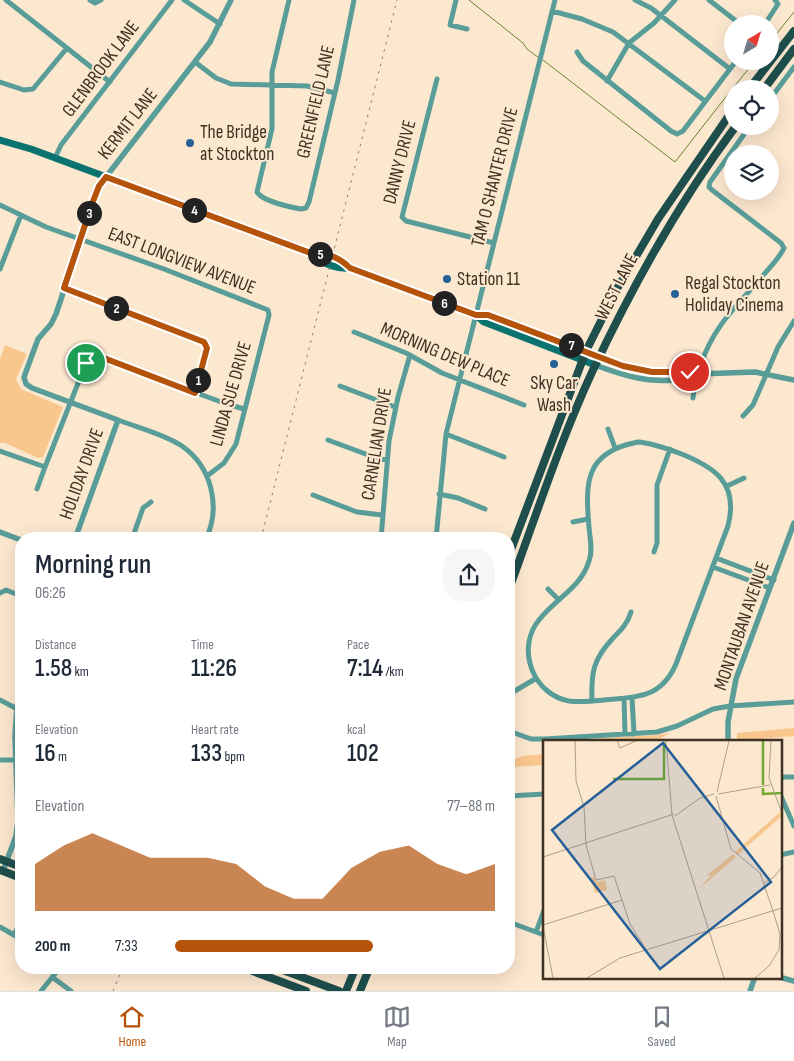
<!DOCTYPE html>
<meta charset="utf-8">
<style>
body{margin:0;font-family:"Sofia Sans Condensed",sans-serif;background:#f6f6f7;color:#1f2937;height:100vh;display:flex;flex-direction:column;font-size:19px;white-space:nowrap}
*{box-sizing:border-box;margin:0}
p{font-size:16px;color:#747a83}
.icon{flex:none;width:28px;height:28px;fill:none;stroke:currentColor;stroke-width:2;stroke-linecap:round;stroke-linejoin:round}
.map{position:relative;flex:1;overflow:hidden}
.panel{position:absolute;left:15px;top:532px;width:500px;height:442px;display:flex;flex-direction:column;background:#fff;border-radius:20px;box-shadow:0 5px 20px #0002}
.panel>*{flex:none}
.needle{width:32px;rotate:38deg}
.buttons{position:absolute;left:724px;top:15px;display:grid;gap:10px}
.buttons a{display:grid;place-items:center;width:55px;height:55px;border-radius:50%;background:#fff;box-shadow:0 5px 20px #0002;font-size:25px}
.pin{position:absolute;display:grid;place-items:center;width:42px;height:42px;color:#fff;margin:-21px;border:2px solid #fff;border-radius:50%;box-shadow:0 1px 5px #0007}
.km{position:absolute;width:25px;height:25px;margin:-12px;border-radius:50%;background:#222;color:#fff;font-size:14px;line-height:25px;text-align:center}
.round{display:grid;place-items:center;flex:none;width:52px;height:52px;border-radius:20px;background:#f6f6f7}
.headline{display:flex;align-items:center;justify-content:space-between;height:85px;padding:0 20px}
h1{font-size:28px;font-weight:600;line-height:38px}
.figures{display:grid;grid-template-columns:repeat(3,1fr);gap:8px;height:85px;padding:5px 20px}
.figures div{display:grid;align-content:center}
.figures b{font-size:25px;font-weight:600}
.figures small{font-size:14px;font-weight:400}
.figures p{font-size:14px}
.chart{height:140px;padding:10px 20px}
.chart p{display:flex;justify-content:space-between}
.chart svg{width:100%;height:90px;margin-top:5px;fill:#b45309;opacity:.7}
ul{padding:0 20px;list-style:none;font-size:16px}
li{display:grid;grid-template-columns:80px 60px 1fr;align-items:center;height:38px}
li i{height:12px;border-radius:6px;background:#b45309}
.dock{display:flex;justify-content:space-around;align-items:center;height:70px;border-top:1px solid #e0e1e3;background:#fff;font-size:14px;color:#747a83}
.dock a{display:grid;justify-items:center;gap:2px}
.dock .active{color:#b45309}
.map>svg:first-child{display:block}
</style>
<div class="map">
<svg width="794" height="991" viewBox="0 0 794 991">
<rect width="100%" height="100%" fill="#fce7cf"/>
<!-- green -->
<path fill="#f9c78d" d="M5,345L27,354L16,379L21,389L63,407L43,457L38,458L5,443H0V359Z
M794,728V736L737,741V733Z
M670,733L656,741H557L655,735Z
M544,754V765L509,767V761L523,756Z"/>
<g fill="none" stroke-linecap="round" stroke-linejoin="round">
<!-- stream -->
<path stroke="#64852e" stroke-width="1" d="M469,0L523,43L527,49L539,58
M770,42L794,12
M543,60L675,162L732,89
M733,88L755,61"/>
<!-- minor -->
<path stroke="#599d99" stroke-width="5" d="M6,0L110,82
M90,0L95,3L101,0
M184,0L220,24
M289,0L272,72V129L257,192C262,201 290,207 301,209L306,208L309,202L338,80L354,0
M456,0L450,25L467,29
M635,0L651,8L730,69
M709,0L740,24
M552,11L582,19L613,32L705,101
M765,24L778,4L775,0
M577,52L583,61L671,131L677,134L683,131L736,61
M195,62L216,78L231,84L307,86L335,93
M437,79L402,217L406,221L494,243
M607,81L629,43L654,23L675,0
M0,82L24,90L33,89L67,48
M770,99L794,67
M55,158L61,145L172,0
M0,205L46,227L164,269L268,310L269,315L236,444L224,463L207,476
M0,269L21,215
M64,288L204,342L207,348L195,393
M354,332L406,353L442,373L524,405
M340,386L395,407
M693,398C694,386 697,376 701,364C714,326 735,308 760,279C768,269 779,259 784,248L781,243L712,190L709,187L710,182L750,126
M743,416L753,405L778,347L794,321
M118,420C139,428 164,434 182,446C212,467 221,507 206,539
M608,429L615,448
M446,434L504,457
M328,440L379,459L387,460
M638,442C652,443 665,448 679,453C715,467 739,483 728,526L676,664C663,694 643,697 615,699C600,700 584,703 569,701C535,695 517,653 536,624C551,601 581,589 589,561C593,550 590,539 589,527C585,482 585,452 638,442Z
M0,451L45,467L88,358L93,355L224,403L244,409
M727,486L744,478
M37,489L45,467
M439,494L458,498L485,509
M313,495L357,512L382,515
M573,522L588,519
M132,539L143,508L151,502
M381,539L389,441L398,397L410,355
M436,539L446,434L555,0
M654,552L657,543V485L670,449
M716,558L774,580
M713,567L770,588
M548,589L559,600
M0,593L6,590L21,596
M513,692L535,679
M624,698L625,734
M632,698L634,734
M0,700L21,711
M592,701C591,672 593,659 614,637C621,630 628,623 631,612
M509,731L531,739H545L657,732L677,726L713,709L730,706L794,702
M0,760H15
M780,779L784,777H794
M780,794L794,826
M509,796L544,794
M780,855L794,852
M509,922L544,935
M0,927L21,939
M536,932L544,910
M14,935L21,921
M52,977L71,991
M41,991L59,969"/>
<!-- tertiary -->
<path stroke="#599d99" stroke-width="5.5" d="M600,357C617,364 635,371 653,372C668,373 683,369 697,374L755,372L794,380
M595,365C622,375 647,383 675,380C684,380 690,380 697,374
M0,532L21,540
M75,539L118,420L32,388L26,384L24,377L38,339L51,324L56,314L99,186L210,42L231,0
M728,741V722L736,679L794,523
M3,871L16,836L18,820L15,736L17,706L21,687
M779,977L794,981
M750,991L755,977"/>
<!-- secondary -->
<path stroke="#0a736f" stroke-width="7" d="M0,140L31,149L316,255C328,252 341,259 350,268L476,315H488L600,357
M316,255C323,265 338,269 350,268
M476,315L484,322L595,365"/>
<!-- primary -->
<path stroke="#1e4f4d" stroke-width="8" d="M749,89L794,31
M764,89L794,49
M509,555L586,351L618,287L658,219L732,111
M509,589C536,516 560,441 593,370C633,285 679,202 736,126
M0,859L21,867
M0,870L21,878
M247,969L306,991
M280,969L339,991
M346,991L355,969
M360,991L369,969"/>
<!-- rail -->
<path stroke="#8f7f6b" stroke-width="1" stroke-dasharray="2.5 5" stroke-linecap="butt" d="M261,539L397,0
M113,991L122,969"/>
</g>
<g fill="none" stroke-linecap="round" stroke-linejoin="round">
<!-- route casing -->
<g stroke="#fff" stroke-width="10">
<path id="route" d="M86,363L90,356L96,355L195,393L207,348L204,342L64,288L92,204L99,186L106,177L316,255C328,252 341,259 350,268L476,315H488L623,366L652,372H690"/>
</g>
<!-- route -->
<use href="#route" stroke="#b45309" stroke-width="6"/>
</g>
<!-- markers -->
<g fill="#255f97" stroke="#fce7cf" stroke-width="2">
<circle cx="190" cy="143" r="5"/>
<circle cx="447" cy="279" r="5"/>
<circle cx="675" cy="294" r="5"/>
<circle cx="554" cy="364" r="5"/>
</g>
<g text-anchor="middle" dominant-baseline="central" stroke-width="4" stroke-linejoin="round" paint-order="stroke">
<!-- street labels -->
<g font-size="19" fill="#3f3222" stroke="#fce7cf">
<text transform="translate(101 69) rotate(-53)">GLENBROOK LANE</text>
<text transform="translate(316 102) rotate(-77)">GREENFIELD LANE</text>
<text transform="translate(128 124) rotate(-52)">KERMIT LANE</text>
<text transform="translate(400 162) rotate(-76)">DANNY DRIVE</text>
<text transform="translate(495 177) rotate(-76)">TAM O SHANTER DRIVE</text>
<text transform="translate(182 261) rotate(21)">EAST LONGVIEW AVENUE</text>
<text transform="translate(617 287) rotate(-63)">WEST LANE</text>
<text transform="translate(445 355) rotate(23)">MORNING DEW PLACE</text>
<text transform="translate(231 394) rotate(-74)">LINDA SUE DRIVE</text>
<text transform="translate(377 444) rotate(-81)">CARNELIAN DRIVE</text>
<text transform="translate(82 474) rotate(-70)">HOLIDAY DRIVE</text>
<text transform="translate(742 626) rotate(-71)">MONTAUBAN AVENUE</text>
</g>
<!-- poi labels -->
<g font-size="19" fill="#3f3222" stroke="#fce7cf" text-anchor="start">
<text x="200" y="132">The Bridge<tspan x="200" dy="22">at Stockton</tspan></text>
<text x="457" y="279">Station 11</text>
<text x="685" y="283">Regal Stockton<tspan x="685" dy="22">Holiday Cinema</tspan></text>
<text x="554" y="383" text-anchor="middle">Sky Car<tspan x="554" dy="22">Wash</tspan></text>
</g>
</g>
<!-- overview -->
<g transform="translate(543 740)">
<rect width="239" height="239" fill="#fce7cf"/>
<path d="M237,72L239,76L209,102L195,115L192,112ZM190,114L193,117L156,149L168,135L163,136ZM51,137L54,142L62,140L64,150L52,153L47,138Z" fill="#f9c78d"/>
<path fill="none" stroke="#74a833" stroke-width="2.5" d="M220,0V45M70,39H121V2M220,48V54L239,53"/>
<path fill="none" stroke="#b09f8a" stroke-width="1" d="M32,0L33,41L41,67L43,105L53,140L71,136L87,184L104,211M74,0L77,8L95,0M123,0L129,75L181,238M228,0L226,38L239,73M174,52L186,1M175,54L227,45M173,56L188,109L217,133L230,171M132,76L157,58L171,54M0,117L131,74M221,143L231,137L239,127M0,185L79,160M0,186L10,238M44,238L77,218L239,168M212,238L226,226L236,210L237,194L230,171"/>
<path fill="#255f97" fill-opacity="0.15" stroke="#255f97" stroke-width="2.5" d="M120,3L228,142L117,229L9,90Z"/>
<rect width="239" height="239" fill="none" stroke="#3f3222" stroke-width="2.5"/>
</g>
</svg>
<div class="buttons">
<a><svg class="needle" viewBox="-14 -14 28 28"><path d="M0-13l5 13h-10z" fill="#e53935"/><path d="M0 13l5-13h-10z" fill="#747a83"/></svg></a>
<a><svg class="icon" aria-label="locate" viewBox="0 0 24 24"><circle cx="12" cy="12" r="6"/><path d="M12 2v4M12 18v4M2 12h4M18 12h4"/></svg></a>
<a><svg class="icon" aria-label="layers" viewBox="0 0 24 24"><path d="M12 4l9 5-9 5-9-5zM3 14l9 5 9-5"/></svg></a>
</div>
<div class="pin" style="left:86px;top:363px;background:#1e9e55"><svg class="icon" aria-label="arrive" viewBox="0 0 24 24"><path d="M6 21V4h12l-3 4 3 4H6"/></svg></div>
<div class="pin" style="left:690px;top:372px;background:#d93025"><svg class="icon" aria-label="check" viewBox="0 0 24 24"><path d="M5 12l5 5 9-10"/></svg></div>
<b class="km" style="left:198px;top:380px">1</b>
<b class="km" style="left:116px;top:308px">2</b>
<b class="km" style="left:89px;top:213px">3</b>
<b class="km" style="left:194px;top:210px">4</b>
<b class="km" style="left:320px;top:254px">5</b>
<b class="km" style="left:444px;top:303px">6</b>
<b class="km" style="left:571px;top:345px">7</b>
<section class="panel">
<div class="headline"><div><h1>Morning run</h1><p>06:26</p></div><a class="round"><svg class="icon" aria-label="share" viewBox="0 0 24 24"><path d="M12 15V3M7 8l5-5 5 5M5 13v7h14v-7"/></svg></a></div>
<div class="figures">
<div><p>Distance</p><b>1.58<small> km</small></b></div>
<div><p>Time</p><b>11:26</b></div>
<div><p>Pace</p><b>7:14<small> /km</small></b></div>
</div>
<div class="figures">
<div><p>Elevation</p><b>16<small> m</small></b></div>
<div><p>Heart rate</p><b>133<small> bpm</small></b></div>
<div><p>kcal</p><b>102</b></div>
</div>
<div class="chart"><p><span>Elevation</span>77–88 m</p>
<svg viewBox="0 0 160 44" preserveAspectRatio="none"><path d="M0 44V21L10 12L20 6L30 12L40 18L50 18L60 18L70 21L80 32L90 38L100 38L110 23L120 15L130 12L140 21L150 26L160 21V44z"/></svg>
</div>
<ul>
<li><b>200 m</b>7:33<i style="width:62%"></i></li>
</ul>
</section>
</div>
<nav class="dock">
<a class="active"><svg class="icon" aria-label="home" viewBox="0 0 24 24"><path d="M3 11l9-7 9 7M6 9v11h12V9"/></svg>Home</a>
<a><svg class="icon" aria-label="map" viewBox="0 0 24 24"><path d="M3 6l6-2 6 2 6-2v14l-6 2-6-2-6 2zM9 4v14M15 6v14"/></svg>Map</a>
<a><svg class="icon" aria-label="saved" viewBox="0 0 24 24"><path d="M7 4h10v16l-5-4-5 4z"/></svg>Saved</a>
</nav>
